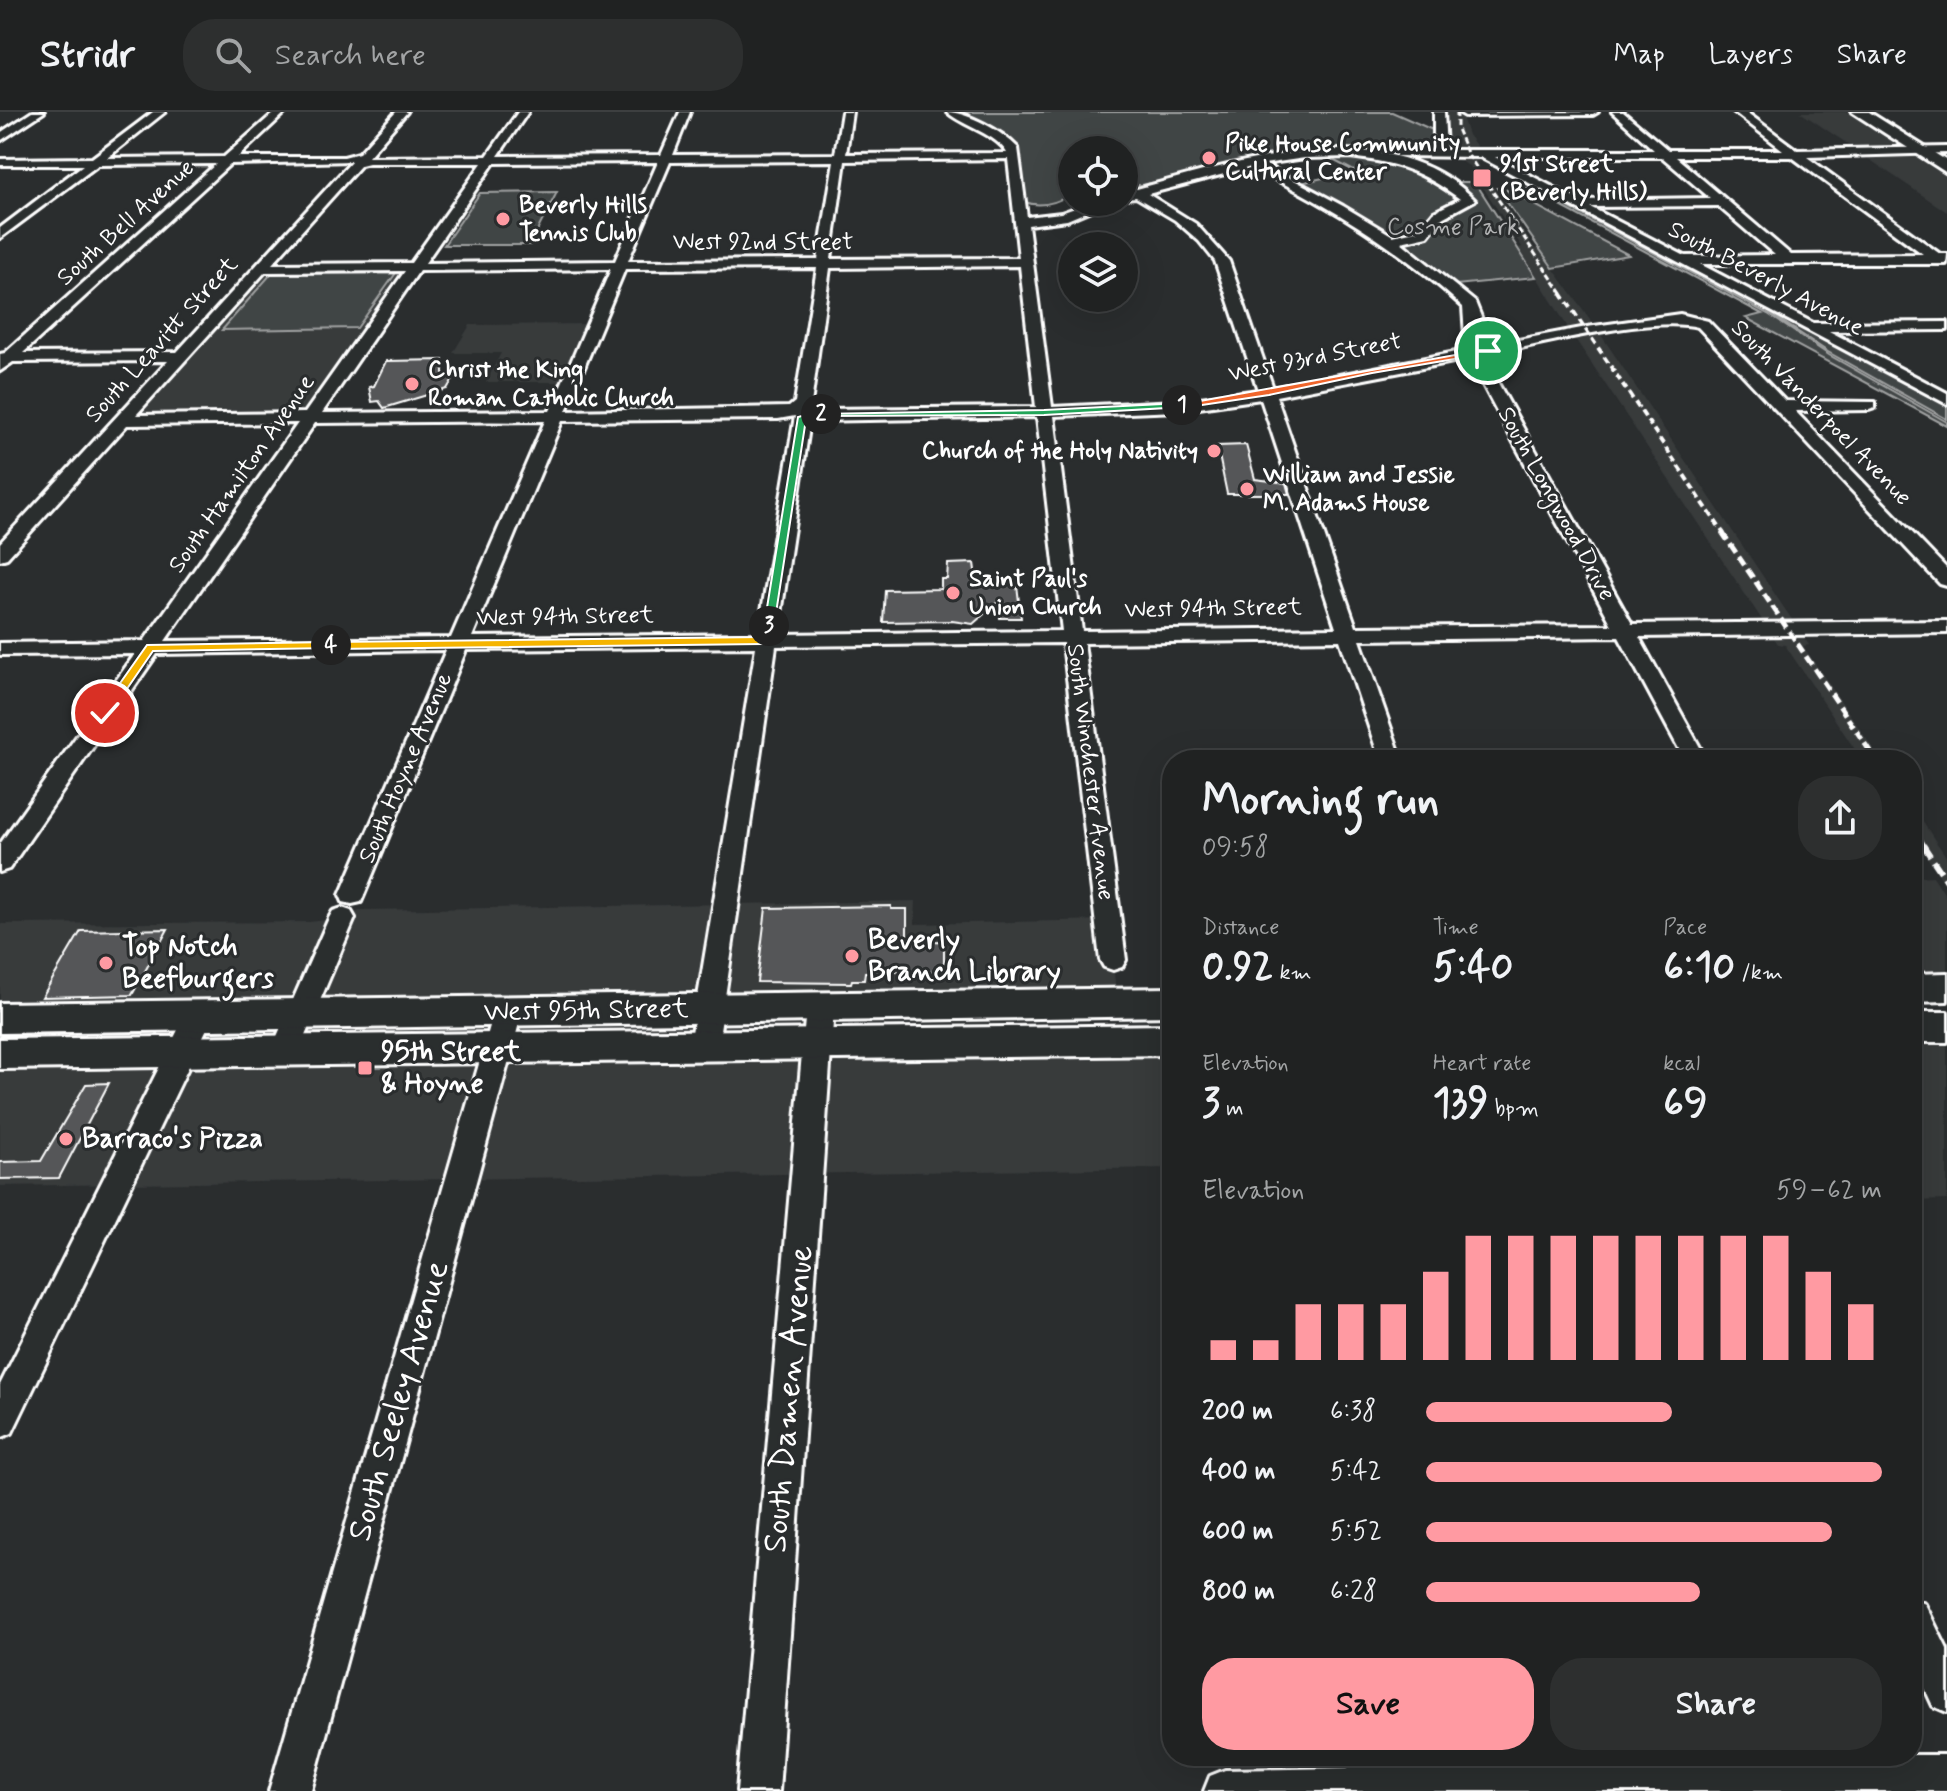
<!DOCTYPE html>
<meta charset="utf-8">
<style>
body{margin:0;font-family:Mynerve,sans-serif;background:#2d2f2f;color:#f1f3f6;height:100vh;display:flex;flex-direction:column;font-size:30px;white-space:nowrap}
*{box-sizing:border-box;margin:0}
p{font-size:26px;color:#a2a4a5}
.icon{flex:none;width:44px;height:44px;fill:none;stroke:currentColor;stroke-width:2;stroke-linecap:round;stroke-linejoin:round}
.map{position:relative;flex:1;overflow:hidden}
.side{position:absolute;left:1162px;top:638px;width:760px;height:1016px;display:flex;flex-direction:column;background:#202222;border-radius:32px;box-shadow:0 8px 32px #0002,0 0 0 2px #3d3f40}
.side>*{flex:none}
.buttons{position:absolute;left:1058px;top:24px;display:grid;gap:16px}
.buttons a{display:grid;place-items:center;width:80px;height:80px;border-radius:50%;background:#202222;box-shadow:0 8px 32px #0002,0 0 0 2px #3d3f40;font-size:40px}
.pin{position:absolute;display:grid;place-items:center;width:68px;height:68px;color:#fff;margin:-34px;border:4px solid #fff;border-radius:50%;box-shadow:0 2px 8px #0007}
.km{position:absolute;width:40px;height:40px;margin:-20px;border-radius:50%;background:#222;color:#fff;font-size:22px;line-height:40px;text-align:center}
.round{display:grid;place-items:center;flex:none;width:84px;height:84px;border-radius:32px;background:#2d2f2f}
.overview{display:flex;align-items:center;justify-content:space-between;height:136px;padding:0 40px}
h1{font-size:44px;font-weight:700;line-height:60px}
.stats{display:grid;grid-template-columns:repeat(3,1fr);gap:12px;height:136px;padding:8px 40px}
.stats div{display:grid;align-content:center}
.stats b{font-size:40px;font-weight:700}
.stats small{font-size:22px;font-weight:400}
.stats p{font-size:22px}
.chart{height:224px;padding:16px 40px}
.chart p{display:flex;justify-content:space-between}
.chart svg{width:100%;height:144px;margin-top:8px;stroke:#ff9aa2;stroke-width:6}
.action{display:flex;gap:16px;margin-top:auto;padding:16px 40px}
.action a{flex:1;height:92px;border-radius:32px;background:#ff9aa2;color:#111;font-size:32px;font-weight:700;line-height:92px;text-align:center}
.action a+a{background:#2d2f2f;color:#f1f3f6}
ul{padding:0 40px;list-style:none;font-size:26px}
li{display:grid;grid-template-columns:128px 96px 1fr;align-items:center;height:60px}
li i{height:20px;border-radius:10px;background:#ff9aa2}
header{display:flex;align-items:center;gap:48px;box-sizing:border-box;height:112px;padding:0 40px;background:#202222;border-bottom:2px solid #3d3f40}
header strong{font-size:38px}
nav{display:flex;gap:44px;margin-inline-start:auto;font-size:28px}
.search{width:560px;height:72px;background:#2d2f2f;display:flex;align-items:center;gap:20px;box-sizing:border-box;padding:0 28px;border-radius:32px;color:#a2a4a5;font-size:30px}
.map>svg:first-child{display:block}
</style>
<header>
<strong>Stridr</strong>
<div class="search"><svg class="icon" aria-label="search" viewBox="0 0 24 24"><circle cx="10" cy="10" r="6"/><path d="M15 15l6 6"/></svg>Search here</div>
<nav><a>Map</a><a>Layers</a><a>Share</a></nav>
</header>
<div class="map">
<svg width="1947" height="1679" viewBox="0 0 1947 1679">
<rect width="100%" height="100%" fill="#2a2d2e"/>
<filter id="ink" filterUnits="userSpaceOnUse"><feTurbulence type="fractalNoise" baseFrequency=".0125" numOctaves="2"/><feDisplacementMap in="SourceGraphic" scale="16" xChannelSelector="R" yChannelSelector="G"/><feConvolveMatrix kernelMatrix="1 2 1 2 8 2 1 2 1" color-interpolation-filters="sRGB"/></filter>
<g filter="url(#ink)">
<!-- built -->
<path fill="#373a3b" d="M1444,0H1464L1463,8L1468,23L1482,41L1446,36Z
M1800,0H1847L1905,37L1858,39Z
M1863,43H1913L1947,64V100Z
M1440,44L1477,45L1479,50H1476L1534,136L1539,137L1595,214L1801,521L1809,533L1803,534L1881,648H1862L1785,533L1778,532L1570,219L1519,136L1522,135L1469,54L1456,47L1431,46Z
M405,158L302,302L135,304L265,159Z
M588,212L563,270H486L501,241H453L470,213Z
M1912,694L1947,746V775L1912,723Z
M1933,764L1947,786V866H1912V765Z
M916,789L915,812L1108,808L1116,879L0,895V812L309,810L342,806L362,798Z
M1912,923H1947V1088L1912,1089Z
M1172,935V1056L0,1074V954Z"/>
<!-- green -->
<path fill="#414445" stroke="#a0a2a2" stroke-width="2" d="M955,0H1392L1435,19L1436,27L1427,39H1362L1256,48L1142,73H1124V38H1072V82C1058,90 1040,96 1025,90L1016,36Z
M1383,44L1440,70H1469L1479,76L1536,165L1456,173L1376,113L1301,71L1354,59L1327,45Z
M1531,75L1768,202L1829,243L1947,310V314L1746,206L1762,202L1527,76Z
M1497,76H1503L1629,143L1553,156Z
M1536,76L1947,293V307L1828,240L1764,197Z
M557,80L530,133H444L480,81Z
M396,161L357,216L222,218L271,162Z"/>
<!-- building -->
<path fill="#555758" stroke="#fff" stroke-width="2" d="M443,248V261L453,267L447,277L384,296L379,289L372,290L369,275L374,274L386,249Z
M1246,333L1255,367L1286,371L1289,382H1227L1217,334Z
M974,451L976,466H999V470H1020L1017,473L1021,506H1000V488L973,512L952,509L883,510L885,478L941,477V467H947L948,452Z
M891,794V797H907V830L944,829V859L865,860L864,868H852L851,871L757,870L766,796Z
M168,817L132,883L42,885L81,819Z
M109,971L59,1066L0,1067V1050L41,1049L86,972Z"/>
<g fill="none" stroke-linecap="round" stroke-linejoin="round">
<!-- minor casing -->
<g stroke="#fff" stroke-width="6">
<path id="minor" d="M32,0H44L0,29V21Z
M153,0H165L107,46L224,45L275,0H286L238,45H344L359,41L396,0H407L368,45L487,44L518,0H528L498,44L661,43L680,0H690L673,43L835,42L842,0H852L846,42L1007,41C997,22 964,15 947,0C968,0 1003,20 1018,36L1027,105L1061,101L1092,90H1110L1067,108L1028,113L1052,295L1178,289L1258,278L1215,149L1199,129L1175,108L1136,85L1125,86L1124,72L1137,77C1239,49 1390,0 1475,88L1442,106L1428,124L1401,130L1475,190L1481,205V235L1587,215L1680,202L1708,209L1785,289L1875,290V296L1869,298L1795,299L1947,457V474L1940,472L1698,215C1651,203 1534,234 1483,244L1632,512L1947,509V521L1639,525L1707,648H1685L1619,525L1360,528L1402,648H1380L1340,528L1084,531L1126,848L1122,855L1113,858L1104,855L1100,848L1063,531L776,534L718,933L714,941L704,945L694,941L690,933L756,535L466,538L364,783L361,790L352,792L343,790L340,783L446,538L157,542L9,757L0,760V732L135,542L0,543V531L144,529L298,311L127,313L7,446L0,448V431L168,249L13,250L0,259V242L5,241L216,52L98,53L0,126V116L83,53H0V47L92,46ZM1350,45C1398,51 1420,58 1460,87L1434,100L1419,118L1393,124L1343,94L1264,52L1305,46ZM1008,47L1019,146L831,147L845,49ZM352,49L177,240L23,241L230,52ZM834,49L818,148L628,149L670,50ZM658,50L615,149L425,151L494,51ZM369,51H482L411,151L272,152L361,53ZM1251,55C1328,93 1400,136 1463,195L1466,238L1273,276L1229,149L1196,112L1148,82ZM1020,154L1036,295L820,297L803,300L811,292L830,156ZM817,156L795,290L789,295L566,299L625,157ZM611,157L550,299L322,301L419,159ZM405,159L305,301L136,303L265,160ZM1469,247L1612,513L1356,515L1276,284ZM1261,287L1336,516L1082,519L1054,304L1178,299ZM795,304L758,522L472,525L562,309L778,307ZM1037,305L1062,519L778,522L810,309ZM545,309L451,526L165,529L315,311Z
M1434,0H1444L1446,38H1654L1612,0H1623L1668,38H1783L1734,0H1746L1797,38L1947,35V41L1807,45L1940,142H1947L1946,152H1700L1813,211L1947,210V218L1829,219L1947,281V292L1480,45L1397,44V40L1401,39L1434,38ZM1495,45H1662L1710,86L1578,88ZM1676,45H1792L1923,142L1791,143ZM1718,94L1775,143L1685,144L1590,95Z
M1598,0L1593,3L1465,4L1460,1Z
M342,796L351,799L355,806L299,938L295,946L285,950L275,946L271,938L329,806L333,799Z
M820,885L830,888L834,896L779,1679H737L806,896L810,888Z
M508,889L518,892L522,900L311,1679H269L494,900L498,892Z
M199,893L209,896L213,904L12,1321L0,1326V1273L189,896Z
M1912,1486L1925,1492L1947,1537V1600L1933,1594L1912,1548Z
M1912,1643H1947V1679H1204L1210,1664L1225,1658L1348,1656L1346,1644H1386L1389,1655Z"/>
</g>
<!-- major casing -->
<g stroke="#fff" stroke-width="6">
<path id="major" d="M1852,0H1869L1947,49V61Z
M1947,861V889L1912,890V862Z
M1172,876V904L0,921V891Z
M1912,900H1947V930H1912Z
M1172,913V943L0,957V927Z"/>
</g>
<!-- minor -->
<use href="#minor" fill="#2a2d2e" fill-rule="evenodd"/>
<!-- major -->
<use href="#major" fill="#2a2d2e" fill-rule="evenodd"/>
<!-- rail-far3 -->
<path stroke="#fff" stroke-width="3" stroke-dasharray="6 3" stroke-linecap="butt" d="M1457,0V17L1468,43L1563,183"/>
<!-- rail-far2 -->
<path stroke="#fff" stroke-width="4" stroke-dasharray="7 4" stroke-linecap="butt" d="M1561,181L1724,422"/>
<!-- rail-far1 -->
<path stroke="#fff" stroke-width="5" stroke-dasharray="10 5" stroke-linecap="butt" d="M1722,420L1876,648
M1912,716L1924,735"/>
<!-- rail -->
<path stroke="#fff" stroke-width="6" stroke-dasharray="13 6" stroke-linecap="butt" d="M1923,733L1947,769"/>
</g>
</g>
<!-- split-1 -->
<path fill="#f0652b" stroke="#fff" stroke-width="2" d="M1488,237L1490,241L1372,261L1269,283L1182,296L1178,293Z"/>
<!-- split-2 -->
<path fill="#22a559" stroke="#fff" stroke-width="2" d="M1182,291L1184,295L1044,303L821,304L817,302L1044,298Z"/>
<!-- split-3 -->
<path fill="#22a559" stroke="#fff" stroke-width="2" d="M821,299L824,303L806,307L774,514L769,517L764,514L798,305Z"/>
<!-- split-4 -->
<path fill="#f5b400" stroke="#fff" stroke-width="2" d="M766,512L774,514L772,528L767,532L331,537L326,533L331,530L762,525Z"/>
<!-- split-5 -->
<path fill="#f5b400" stroke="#fff" stroke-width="2" d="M331,530L337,533L335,536L153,539L109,603L99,601L147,533Z"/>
<!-- markers -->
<g fill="#ff9aa2" stroke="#2a2d2e" stroke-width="3">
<circle cx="1209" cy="46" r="8"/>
<rect x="1472" y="56" width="20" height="20" rx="4"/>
<circle cx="503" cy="107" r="8"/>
<circle cx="412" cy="272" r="8"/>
<circle cx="1214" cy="339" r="8"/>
<circle cx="1247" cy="377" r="8"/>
<circle cx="953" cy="481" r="8"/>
<circle cx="852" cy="844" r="8"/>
<circle cx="106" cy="851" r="8"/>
<rect x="357" y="948" width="16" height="16" rx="4"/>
<circle cx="66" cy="1027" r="8"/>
</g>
<g text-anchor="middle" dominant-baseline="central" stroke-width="6" stroke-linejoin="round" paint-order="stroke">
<!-- far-poi labels -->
<g font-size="24" font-weight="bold" fill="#fff" stroke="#2a2d2e" text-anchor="start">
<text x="1225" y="32">Pike House Community<tspan x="1225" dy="28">Cultural Center</tspan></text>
<text x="1500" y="52">91st Street<tspan x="1500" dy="28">(Beverly Hills)</tspan></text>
<text x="519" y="93">Beverly Hills<tspan x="519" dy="28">Tennis Club</tspan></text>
<text x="428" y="258">Christ the King<tspan x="428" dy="28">Roman Catholic Church</tspan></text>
<text x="1198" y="339" text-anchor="end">Church of the Holy Nativity</text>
<text x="1263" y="363">William and Jessie<tspan x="1263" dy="28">M. Adams House</tspan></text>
<text x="969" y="467">Saint Paul's<tspan x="969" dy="28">Union Church</tspan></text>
</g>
<!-- far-street labels -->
<g font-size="24" fill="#fff" stroke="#2a2d2e">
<text transform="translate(126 111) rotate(-42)">South Bell Avenue</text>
<text x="763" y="130">West 92nd Street</text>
<text transform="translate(1766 167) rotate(28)">South Beverly Avenue</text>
<text transform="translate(162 228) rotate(-48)">South Leavitt Street</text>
<text transform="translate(1315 246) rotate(-11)">West 93rd Street</text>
<text transform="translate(1821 301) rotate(46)">South Vanderpoel Avenue</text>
<text transform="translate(242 362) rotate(-55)">South Hamilton Avenue</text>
<text transform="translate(1556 392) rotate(61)">South Longwood Drive</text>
<text transform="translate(1213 497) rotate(-1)">West 94th Street</text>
<text transform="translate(565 505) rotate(-1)">West 94th Street</text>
<text transform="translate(406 656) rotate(-67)">South Hoyne Avenue</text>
<text transform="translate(1090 660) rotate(83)">South Winchester Avenue</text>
</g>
<!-- far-park labels -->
<g font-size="24" fill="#b3b4b5" stroke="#2a2d2e">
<text x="1453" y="115">Cosme Park</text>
</g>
<!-- poi labels -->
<g font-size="28" font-weight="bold" fill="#fff" stroke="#2a2d2e" text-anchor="start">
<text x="868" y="828">Beverly<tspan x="868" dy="32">Branch Library</tspan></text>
<text x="122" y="835">Top Notch<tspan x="122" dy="32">Beefburgers</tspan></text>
<text x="381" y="940">95th Street<tspan x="381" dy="32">&amp; Hoyne</tspan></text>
<text x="82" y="1027">Barraco's Pizza</text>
</g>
<!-- street labels -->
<g font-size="28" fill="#fff" stroke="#2a2d2e">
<text transform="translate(586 899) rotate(-1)">West 95th Street</text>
</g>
<!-- near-street labels -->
<g font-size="34" fill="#fff" stroke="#2a2d2e">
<text transform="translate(789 1287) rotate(-85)">South Damen Avenue</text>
<text transform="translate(399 1289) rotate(-74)">South Seeley Avenue</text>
</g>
</g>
</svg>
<div class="buttons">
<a><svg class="icon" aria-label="locate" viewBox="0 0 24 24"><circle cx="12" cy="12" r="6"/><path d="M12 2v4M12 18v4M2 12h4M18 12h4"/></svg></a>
<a><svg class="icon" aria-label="layers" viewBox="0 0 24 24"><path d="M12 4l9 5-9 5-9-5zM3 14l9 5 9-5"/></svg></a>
</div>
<div class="pin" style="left:1488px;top:239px;background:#1e9e55"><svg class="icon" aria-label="arrive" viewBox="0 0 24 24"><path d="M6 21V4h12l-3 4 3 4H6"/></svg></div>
<div class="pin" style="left:105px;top:601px;background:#d93025"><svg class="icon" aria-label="check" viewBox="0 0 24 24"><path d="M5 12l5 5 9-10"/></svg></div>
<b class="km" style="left:1182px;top:293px">1</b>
<b class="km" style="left:821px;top:302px">2</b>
<b class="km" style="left:769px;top:514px">3</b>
<b class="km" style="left:331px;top:533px">4</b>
<section class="side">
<div class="overview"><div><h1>Morning run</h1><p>09:58</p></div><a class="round"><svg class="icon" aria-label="share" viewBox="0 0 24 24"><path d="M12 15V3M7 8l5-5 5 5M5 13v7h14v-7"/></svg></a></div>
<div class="stats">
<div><p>Distance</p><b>0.92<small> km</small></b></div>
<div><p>Time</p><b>5:40</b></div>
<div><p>Pace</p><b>6:10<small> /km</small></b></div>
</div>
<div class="stats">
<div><p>Elevation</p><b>3<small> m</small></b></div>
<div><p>Heart rate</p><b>139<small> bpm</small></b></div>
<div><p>kcal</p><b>69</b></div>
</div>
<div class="chart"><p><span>Elevation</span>59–62 m</p>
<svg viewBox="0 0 160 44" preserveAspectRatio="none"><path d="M5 44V38M15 44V38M25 44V27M35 44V27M45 44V27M55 44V17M65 44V6M75 44V6M85 44V6M95 44V6M105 44V6M115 44V6M125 44V6M135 44V6M145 44V17M155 44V27"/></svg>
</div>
<ul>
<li><b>200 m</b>6:38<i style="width:54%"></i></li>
<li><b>400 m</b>5:42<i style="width:100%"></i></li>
<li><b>600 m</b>5:52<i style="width:89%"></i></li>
<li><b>800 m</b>6:28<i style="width:60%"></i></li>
</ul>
<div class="action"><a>Save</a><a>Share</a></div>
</section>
</div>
